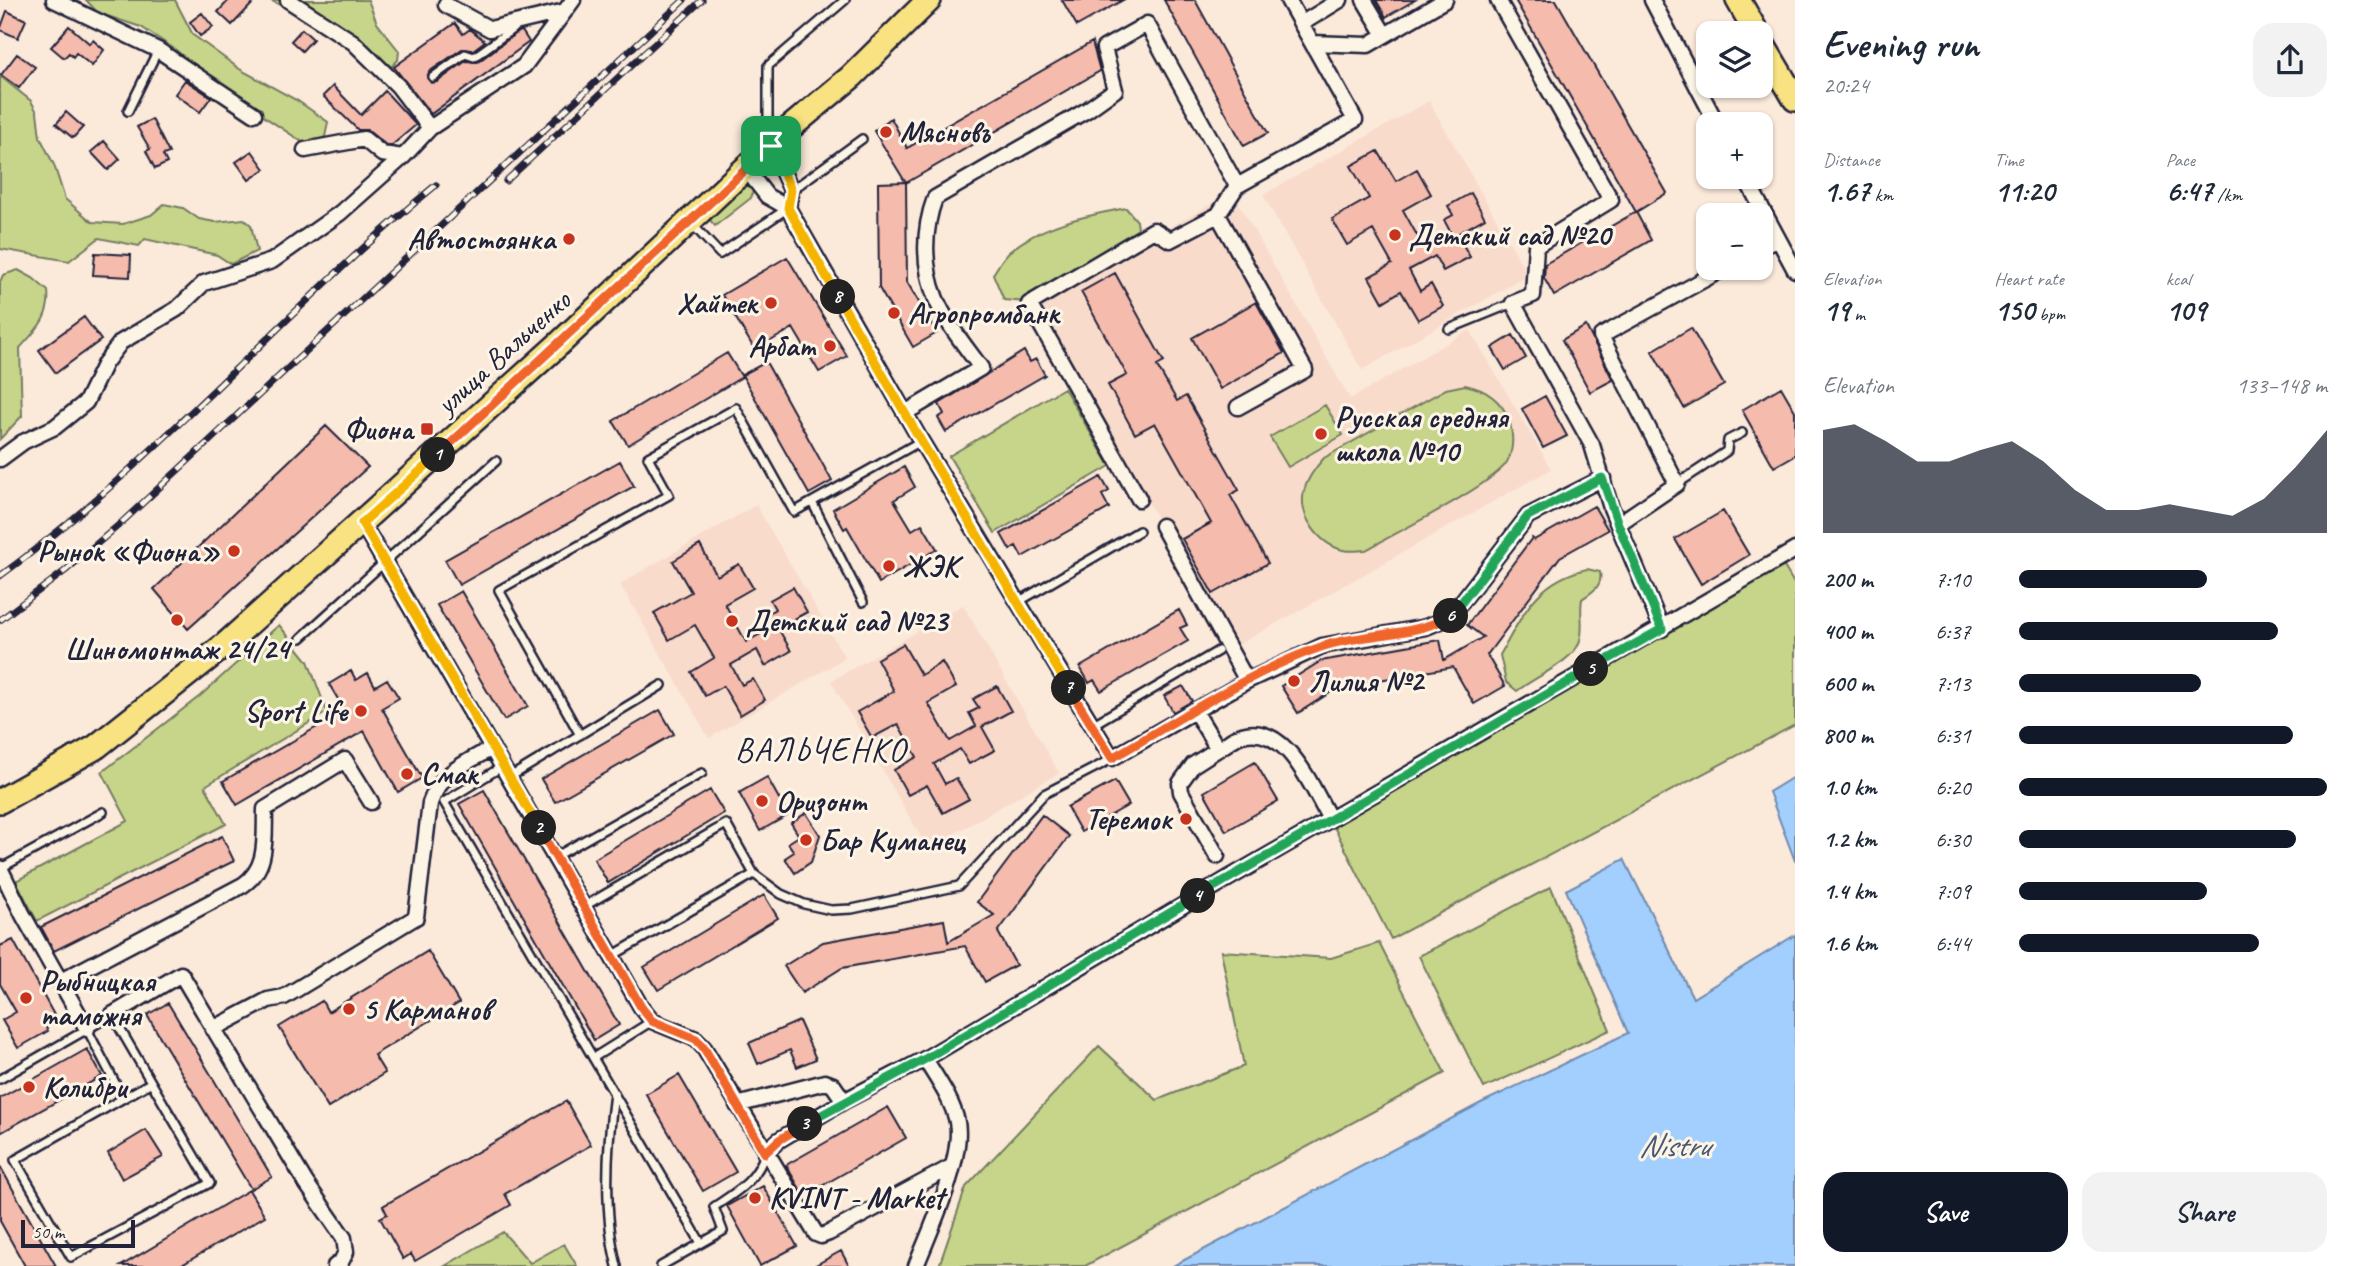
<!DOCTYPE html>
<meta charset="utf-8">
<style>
body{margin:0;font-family:Caveat,sans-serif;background:#f2f2f3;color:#1f2937;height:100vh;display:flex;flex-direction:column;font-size:26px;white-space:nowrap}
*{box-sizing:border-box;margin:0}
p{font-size:23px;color:#747a83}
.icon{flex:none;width:38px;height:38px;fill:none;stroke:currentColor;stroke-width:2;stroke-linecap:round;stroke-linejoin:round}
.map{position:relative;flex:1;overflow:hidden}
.sheet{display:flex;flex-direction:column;background:#fff;width:560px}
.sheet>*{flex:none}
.controls{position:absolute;left:1696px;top:21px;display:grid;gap:14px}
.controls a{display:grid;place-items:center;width:77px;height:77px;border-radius:14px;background:#fff;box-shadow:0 2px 5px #0004;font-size:35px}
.scale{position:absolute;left:21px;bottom:18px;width:114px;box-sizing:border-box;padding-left:7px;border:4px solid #22223b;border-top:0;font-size:19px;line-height:24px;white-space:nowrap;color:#22223b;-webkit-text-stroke:5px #fcf5e5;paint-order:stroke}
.pin{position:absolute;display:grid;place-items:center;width:60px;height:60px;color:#fff;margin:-30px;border-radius:14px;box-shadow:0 4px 10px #0006}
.km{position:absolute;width:35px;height:35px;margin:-18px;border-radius:50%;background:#222;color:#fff;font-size:19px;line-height:35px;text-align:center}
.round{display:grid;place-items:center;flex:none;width:74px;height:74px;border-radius:21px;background:#f2f2f3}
.summary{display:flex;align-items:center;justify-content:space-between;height:119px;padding:0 28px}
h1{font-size:38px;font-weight:700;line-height:52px}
.metrics{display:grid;grid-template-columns:repeat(3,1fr);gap:10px;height:119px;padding:7px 28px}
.metrics div{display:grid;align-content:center}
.metrics b{font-size:30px;font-weight:700}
.metrics small{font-size:19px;font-weight:400}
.metrics p{font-size:19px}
.chart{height:196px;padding:14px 28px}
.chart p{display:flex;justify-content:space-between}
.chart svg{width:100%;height:126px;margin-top:7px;fill:#111827;opacity:.7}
.button{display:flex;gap:14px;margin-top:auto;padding:14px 28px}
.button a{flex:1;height:80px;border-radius:21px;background:#111827;color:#fff;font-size:28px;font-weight:700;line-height:80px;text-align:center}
.button a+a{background:#f2f2f3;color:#1f2937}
ul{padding:0 28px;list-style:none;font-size:23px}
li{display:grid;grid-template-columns:112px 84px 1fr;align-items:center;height:52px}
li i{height:18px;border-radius:9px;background:#111827}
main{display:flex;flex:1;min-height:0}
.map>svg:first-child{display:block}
</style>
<main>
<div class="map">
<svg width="1795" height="1266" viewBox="0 0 1795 1266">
<rect width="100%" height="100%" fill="#fbe9da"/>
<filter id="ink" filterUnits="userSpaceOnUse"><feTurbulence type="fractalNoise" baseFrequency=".0143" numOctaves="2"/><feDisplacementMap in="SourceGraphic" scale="14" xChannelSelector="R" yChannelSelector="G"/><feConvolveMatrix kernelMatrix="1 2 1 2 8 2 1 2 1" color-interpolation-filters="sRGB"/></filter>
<g filter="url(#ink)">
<!-- built -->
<path fill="#f9dbcc" d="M1429,101L1528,275L1362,370L1263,195Z
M1232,192L1350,399L1470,330L1551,469L1229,650L1039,302Z
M756,505L845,658L709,738L620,584Z
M963,605L1059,773L928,849L831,681Z"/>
<!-- green -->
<path fill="#c6d589" stroke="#747c62" stroke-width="2" d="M86,0H175L193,35L241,70L298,101L328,122L325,137L307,145L212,82L176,50L141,27L98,13Z
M270,0H368L377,23L399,51L398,60L391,67L359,36L344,28L309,19Z
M0,76L31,101L37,112L40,137L54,165L65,199L92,222L123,224L151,215L164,204L183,208L199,219L215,222L244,219L251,225L257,251L231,264L217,255L145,239L139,246L99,238L69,261L0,249Z
M749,186L753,191L751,198L715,226L708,218L742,187Z
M1126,208L1137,221L1139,236L1027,302L1004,300L993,274C998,267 1002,258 1009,252C1041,224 1086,216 1126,208Z
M18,270L33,278L48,291C51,317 36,330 20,348L22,416L0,439V282L3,275Z
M1465,385C1485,389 1501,399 1509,420C1513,433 1514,449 1507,462C1493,485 1395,533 1366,550C1359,550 1350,552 1343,550C1319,544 1298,516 1304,491C1307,478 1315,468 1324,458L1446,389Z
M1064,388L1110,466L995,533L949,456Z
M1325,405L1343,435L1288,467L1270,437Z
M1783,565L1795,585V725L1391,939L1333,825Z
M1587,569L1600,572C1603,586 1592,592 1582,599C1579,614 1585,629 1579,643C1574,660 1532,679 1517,691L1506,682L1500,655C1523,614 1537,580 1587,569Z
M279,625L308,661L327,712L205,786L226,824L37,921L16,881L128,821L102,772L200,696Z
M1551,887L1610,1030L1484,1088L1419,956Z
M1379,943L1445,1073L1085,1266H939L966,1187L1099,1046L1157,1100L1244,1066L1221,951L1331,958Z
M503,1232L530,1263L564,1244L577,1266H445Z"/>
<!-- water -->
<path fill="#a2cffd" stroke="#6f8aaf" stroke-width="2" d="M1795,776V861L1769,792Z
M1624,859L1693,998L1795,935V1266H1173L1481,1103L1628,1033L1566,890Z"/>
<!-- building -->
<path fill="#f5bbac" stroke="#22223b" stroke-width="2" d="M229,0H256L232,25L218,12Z
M1062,0H1123L1077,26Z
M1164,0H1195L1268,133L1244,146Z
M1376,0H1415L1386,17Z
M1515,0H1556L1667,193L1636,212Z
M7,11L26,20L18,38L0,30Z
M202,13L213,27L200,36L190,22Z
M455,23L463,34L470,29L485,41L473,50L462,49L429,72L427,78L431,83L437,82L466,61L478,62L518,32L522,31L529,42L431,114L394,67Z
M69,26L90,44L93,40L104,50L92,66L76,53L73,57L69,53L64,58L51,47Z
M302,29L313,39L302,51L291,41Z
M1092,42L1100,71L906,183L874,131L891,118L907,148Z
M17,54L35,67L19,88L1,75Z
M185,80L211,97L200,112L175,94Z
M333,86L361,115L385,91L416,125L391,146L386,145L367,130H358L323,96Z
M66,112L83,127L73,138L56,124Z
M152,119L169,153L163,155L167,163L155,169L146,151L150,149L137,127Z
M104,141L120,159L108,170L91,152Z
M252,151L265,169L249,180L236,162Z
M1378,151L1396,181L1417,169L1431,194L1403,210L1424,248L1451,233L1444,220L1453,215L1448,206L1471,193L1485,218L1457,234L1470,257L1443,271L1435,256L1409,270L1420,291L1431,284L1443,306L1418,320L1401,291L1383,302L1369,277L1392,264L1373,230L1347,245L1332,219L1369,198L1351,166Z
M906,182L907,282L937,333L913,347L879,288L878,183Z
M1636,212L1651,240L1554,296L1544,278L1545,264Z
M95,253L131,255L130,277L93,275Z
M787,257L847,356L819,372L793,328L755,350L722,295Z
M1115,273L1164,362L1157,366L1177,401L1186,396L1239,490L1230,495L1268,563L1213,594L1182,539L1211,523L1155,423L1135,434L1108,385L1127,375L1081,292Z
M1256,302L1284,353L1220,389L1192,338Z
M84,317L101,340L56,373L39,350Z
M1586,326L1613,380L1590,392L1562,340Z
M1691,328L1724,385L1684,408L1652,351Z
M1513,335L1526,358L1505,370L1492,348Z
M1024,351L1030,362L1036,359L1045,375L946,432L938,418L944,414L939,404Z
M727,353L742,377L628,445L613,421Z
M766,362L832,481L809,494L742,375Z
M1781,387L1795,411V455L1774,467L1742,410Z
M1545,396L1567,436L1543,448L1522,409Z
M326,426L368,467L188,629L154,589Z
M620,461L634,486L459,585L445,560Z
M904,467L915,487L894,500L912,530L922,524L937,549L879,583L847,527L844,529L833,509Z
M1101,477L1109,491L1102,495L1109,508L1022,557L1016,546L1010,550L1001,534Z
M1594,506L1608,530L1560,557L1487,655L1505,686L1474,704L1453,667L1339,687L1298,713L1281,686L1321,661L1440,640L1444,660L1483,637L1467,625L1532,538L1534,540Z
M1723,511L1749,555L1701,584L1675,539Z
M700,545L717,576L739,564L753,588L725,604L746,642L773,627L766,615L775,609L770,600L793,587L807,612L778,628L791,651L765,666L757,650L731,665L742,685L753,679L765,700L740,715L723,686L705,696L691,672L714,658L695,625L669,640L654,613L691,592L673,561Z
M461,591L528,706L504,720L437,605Z
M1179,610L1187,625L1180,628L1188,641L1101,691L1094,680L1089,683L1080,667Z
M903,644L921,675L942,662L956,687L928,703L950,741L976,726L969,713L979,708L973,699L997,686L1011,711L982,727L995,750L969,764L960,749L934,764L945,784L956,778L969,799L943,813L927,785L908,795L894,770L917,757L898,724L872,738L857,712L894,691L877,659Z
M351,671L356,680L368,673L375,686L387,679L399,698L382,708L422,778L398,792L364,731L237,805L223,781L345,711L329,684Z
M1183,686L1192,701L1173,712L1164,696Z
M660,710L674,734L555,802L541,779Z
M1255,762L1278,801L1226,831L1204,792Z
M767,777L788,815L760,831L739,793Z
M1115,781L1129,805L1081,832L1067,807Z
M484,790L619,1025L594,1040L459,804Z
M710,790L724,813L608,883L594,859Z
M806,813L820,835L811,862L795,873L785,858L794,852L788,843L799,836L791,823Z
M1042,815L1069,836L998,932L1016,965L985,982L965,946L842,968L802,993L784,966L823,942L944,920L948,942L994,915L977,902Z
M222,836L234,861L54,951L41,927Z
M764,895L778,918L658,990L644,967Z
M13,940L54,1015L42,1021L48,1031L18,1048L2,1020L16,1012L0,984V946Z
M428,951L459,1003L374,1055L385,1073L328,1108L279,1027L322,1001L328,1012Z
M168,1003L272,1177L251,1189L147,1015Z
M799,1021L816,1059L797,1067L790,1050L758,1064L749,1043Z
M87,1049L102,1076L0,1133V1098Z
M679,1075L736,1172L703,1191L646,1094Z
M566,1101L591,1145L505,1194L511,1205L415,1261L411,1254L403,1259L380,1218L387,1214L383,1206Z
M888,1107L906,1138L804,1196L786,1165Z
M146,1130L163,1157L122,1179L108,1153Z
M0,1166L21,1204L56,1266H25L0,1221Z
M763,1186L797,1246L760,1266L727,1206Z
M249,1190L265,1216L180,1266H121Z
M841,1251L849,1266H814Z"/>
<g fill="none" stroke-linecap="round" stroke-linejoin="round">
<!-- lane casing -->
<g stroke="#22223b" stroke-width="12">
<path id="lane" d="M433,77L465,54L474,57L514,28
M128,111L158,50
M778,132L768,119V66L845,0
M792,190L862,139
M691,223L720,254L788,208
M1449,329L1513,303
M1677,484L1727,451L1728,440L1742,433
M812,502L863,602
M1018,602L1139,531
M301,638L496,461
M1092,725L1218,651
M580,735L499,590L669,495L648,457L736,408L794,512L921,441
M503,766L444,802L701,1243
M510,777L662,685
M555,857L702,773
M1,868L103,812
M754,874L781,894L804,904L831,910L852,909L959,886L1044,794L1112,759
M583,907L726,824L754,874L612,956
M87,1029L123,1098
M593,1058L652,1021
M0,1079L112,1015L210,1183L71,1257L15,1160L150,1083
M614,1093C607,1147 603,1213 617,1266
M661,1266L723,1231L714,1207C736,1192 757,1181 765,1153"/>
</g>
<!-- street casing -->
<g stroke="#22223b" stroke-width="19">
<path id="street" d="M54,0L158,50L254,114
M288,0L353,42L398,86L430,128L524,66L565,11
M1364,0L1385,35
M1498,0L1611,200L1536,246L1533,295L1513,303L1592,445L1611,508L1662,629
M1652,0L1717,124
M446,5L490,29L565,11L573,0
M1301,24L1340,0
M1312,43L1368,45L1445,0
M771,146L791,190L788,208
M305,150L364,139L382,154L403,157
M746,169L767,196L788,208L921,441L1112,758L1247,681L1322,646L1426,627L1450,617L1528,516L1603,478
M1745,177L1795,270
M1218,215L1305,370L1238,407
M1760,248L1778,239
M905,413L981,368C966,347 946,323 936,299C923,267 923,230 935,198L1087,110L1115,90L1104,48L1147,24L1237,186L1355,120L1288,0
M0,459L23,442L55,427L86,402L105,363L121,342L177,309L204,283L272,261L340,213L403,157L430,128
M1139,499L1029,304L1154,230L1170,240L1218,215L1237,186
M362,523L641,1007L652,1021L696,1039L704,1048L816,1234L821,1236L829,1233L951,1167
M1618,524L1677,484L1601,336L1725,268
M1162,526L1247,681
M1195,711L1218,749C1226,745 1234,737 1242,735C1287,722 1312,789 1330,819
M1217,856L1181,792L1180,783L1193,765L1218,749
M0,868L23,915L87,1029
M61,981L243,885C269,867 264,838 265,809L345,760L371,802
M112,1015L181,974L306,1183L344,1238L346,1252L341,1262L335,1266
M213,1029L268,1000L284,997L416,917L430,803C440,773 466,763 492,748
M737,1105L825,1082L833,1085L844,1101
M765,1153L779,1140L844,1101L925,1059L1229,878L1795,550
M916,1266C930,1231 964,1158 957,1122C952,1099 937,1079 925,1059"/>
</g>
<!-- primary casing -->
<g stroke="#22223b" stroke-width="28">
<path id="primary" d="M1738,0L1757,33
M1760,40L1795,99
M0,801L96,747L226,644L560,343L780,136L851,77L929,0"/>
</g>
<!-- lane -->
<use href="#lane" stroke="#fcf5e5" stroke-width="7"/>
<!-- street -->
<use href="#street" stroke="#fcf5e5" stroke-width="14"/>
<!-- primary -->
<use href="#primary" stroke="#f8e281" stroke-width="23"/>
<!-- rail casing -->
<g stroke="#22223b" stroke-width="7">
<path id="rail" d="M506,181L702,0
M0,576C157,462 286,308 436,185
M0,620L65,571L120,524L684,0"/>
</g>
<!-- rail -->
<use href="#rail" stroke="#fcf5e5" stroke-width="4.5" stroke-dasharray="13" stroke-linecap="butt"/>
</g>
</g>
<g fill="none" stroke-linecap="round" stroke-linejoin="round" filter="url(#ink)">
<!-- split-1 casing -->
<g stroke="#fff" stroke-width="14">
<path id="split-1" d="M438,455L771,146"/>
</g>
<!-- split-2 casing -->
<g stroke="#fff" stroke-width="14">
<path id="split-2" d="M438,455L362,523L539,828"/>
</g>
<!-- split-3 casing -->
<g stroke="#fff" stroke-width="14">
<path id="split-3" d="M539,828L641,1007L652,1021L696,1039L704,1048L765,1153L779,1140L805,1124"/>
</g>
<!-- split-4 casing -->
<g stroke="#fff" stroke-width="14">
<path id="split-4" d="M805,1124L925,1059L1198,896"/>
</g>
<!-- split-5 casing -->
<g stroke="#fff" stroke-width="14">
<path id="split-5" d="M1198,896L1591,669"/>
</g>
<!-- split-6 casing -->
<g stroke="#fff" stroke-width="14">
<path id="split-6" d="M1451,616L1528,516L1602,478L1618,524L1662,629L1591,669"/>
</g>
<!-- split-7 casing -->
<g stroke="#fff" stroke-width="14">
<path id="split-7" d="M1069,688L1112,758C1176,722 1252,670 1321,647C1363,632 1411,638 1451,616"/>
</g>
<!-- split-8 casing -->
<g stroke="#fff" stroke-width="14">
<path id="split-8" d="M838,297L921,441L1069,688"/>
</g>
<!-- split-9 casing -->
<g stroke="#fff" stroke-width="14">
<path id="split-9" d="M771,146L791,190L788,208L838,297"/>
</g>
<!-- split-1 -->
<use href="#split-1" stroke="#f0652b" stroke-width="9"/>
<!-- split-2 -->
<use href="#split-2" stroke="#f5b400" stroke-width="9"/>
<!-- split-3 -->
<use href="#split-3" stroke="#f0652b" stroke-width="9"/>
<!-- split-4 -->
<use href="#split-4" stroke="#22a559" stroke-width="9"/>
<!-- split-5 -->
<use href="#split-5" stroke="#22a559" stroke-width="9"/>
<!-- split-6 -->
<use href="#split-6" stroke="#22a559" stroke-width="9"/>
<!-- split-7 -->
<use href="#split-7" stroke="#f0652b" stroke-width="9"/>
<!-- split-8 -->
<use href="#split-8" stroke="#f5b400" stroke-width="9"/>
<!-- split-9 -->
<use href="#split-9" stroke="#f5b400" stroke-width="9"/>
</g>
<!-- markers -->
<g fill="#c8321e" stroke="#fcf5e5" stroke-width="2.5">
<circle cx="886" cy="132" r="7"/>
<circle cx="1395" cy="235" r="7"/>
<circle cx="569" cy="239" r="7"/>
<circle cx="771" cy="303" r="7"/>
<circle cx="894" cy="313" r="7"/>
<circle cx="830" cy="346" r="7"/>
<rect x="420" y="422" width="14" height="14" rx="3.5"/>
<circle cx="1321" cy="434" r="7"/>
<circle cx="234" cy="551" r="7"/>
<circle cx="889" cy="566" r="7"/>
<circle cx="177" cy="620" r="7"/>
<circle cx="732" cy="621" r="7"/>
<circle cx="1294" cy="681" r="7"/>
<circle cx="361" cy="711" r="7"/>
<circle cx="407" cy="774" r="7"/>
<circle cx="762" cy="801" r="7"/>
<circle cx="1186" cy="819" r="7"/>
<circle cx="806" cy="840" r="7"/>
<circle cx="26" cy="998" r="7"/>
<circle cx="349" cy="1009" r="7"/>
<circle cx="29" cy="1087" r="7"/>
<circle cx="755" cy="1198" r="7"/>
</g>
<g text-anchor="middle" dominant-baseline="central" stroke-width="6" stroke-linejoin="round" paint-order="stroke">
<!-- poi labels -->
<g font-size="30" font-weight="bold" fill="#22223b" stroke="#fcf5e5" text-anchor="start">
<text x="900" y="132">Мясновъ</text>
<text x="1409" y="235">Детский сад №20</text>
<text x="555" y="239" text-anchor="end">Автостоянка</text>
<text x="757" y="303" text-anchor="end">Хайтек</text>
<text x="908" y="313">Агропромбанк</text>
<text x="816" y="346" text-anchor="end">Арбат</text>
<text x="1335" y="417">Русская средняя<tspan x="1335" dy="34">школа №10</tspan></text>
<text x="413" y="429" text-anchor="end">Фиона</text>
<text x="220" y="551" text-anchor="end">Рынок «Фиона»</text>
<text x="903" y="566">ЖЭК</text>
<text x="746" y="621">Детский сад №23</text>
<text x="177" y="649" text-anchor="middle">Шиномонтаж 24/24</text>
<text x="1308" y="681">Лилия №2</text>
<text x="347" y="711" text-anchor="end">Sport Life</text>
<text x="421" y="774">Смак</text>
<text x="776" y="801">Оризонт</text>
<text x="1172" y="819" text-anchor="end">Теремок</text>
<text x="820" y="840">Бар Куманец</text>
<text x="40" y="981">Рыбницкая<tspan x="40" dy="34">таможня</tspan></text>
<text x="363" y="1009">5 Карманов</text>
<text x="43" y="1087">Колибри</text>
<text x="769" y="1198">KVINT - Market</text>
</g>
<!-- street labels -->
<g font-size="30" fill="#22223b" stroke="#fcf5e5">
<text transform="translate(503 352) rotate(-42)">улица Вальченко</text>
</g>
<!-- water labels -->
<g font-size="32" font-style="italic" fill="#485675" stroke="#fcf5e5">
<text x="1674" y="1145">Nistru</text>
</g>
<!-- quarter labels -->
<g font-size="33" letter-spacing="2" fill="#22223b" stroke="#fcf5e5">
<text x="821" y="750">ВАЛЬЧЕНКО</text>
</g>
</g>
</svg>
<div class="controls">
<a><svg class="icon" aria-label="layers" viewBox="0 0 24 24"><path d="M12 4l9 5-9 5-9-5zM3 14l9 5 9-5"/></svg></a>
<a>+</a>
<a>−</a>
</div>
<div class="scale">50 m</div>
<div class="pin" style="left:771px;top:146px;background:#1e9e55"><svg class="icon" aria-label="arrive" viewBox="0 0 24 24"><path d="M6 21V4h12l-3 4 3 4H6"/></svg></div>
<b class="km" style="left:438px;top:455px">1</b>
<b class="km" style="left:539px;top:828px">2</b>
<b class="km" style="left:805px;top:1124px">3</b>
<b class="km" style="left:1198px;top:896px">4</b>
<b class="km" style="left:1591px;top:669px">5</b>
<b class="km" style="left:1451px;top:616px">6</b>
<b class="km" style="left:1069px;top:688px">7</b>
<b class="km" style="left:838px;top:297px">8</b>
</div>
<section class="sheet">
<div class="summary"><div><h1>Evening run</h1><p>20:24</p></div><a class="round"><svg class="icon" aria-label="share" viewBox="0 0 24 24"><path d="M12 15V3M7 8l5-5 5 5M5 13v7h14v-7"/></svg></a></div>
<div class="metrics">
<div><p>Distance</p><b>1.67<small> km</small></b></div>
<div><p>Time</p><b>11:20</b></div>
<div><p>Pace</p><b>6:47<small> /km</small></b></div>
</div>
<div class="metrics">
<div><p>Elevation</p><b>19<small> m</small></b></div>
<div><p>Heart rate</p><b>150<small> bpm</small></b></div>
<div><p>kcal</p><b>109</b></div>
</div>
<div class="chart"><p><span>Elevation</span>133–148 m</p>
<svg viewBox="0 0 160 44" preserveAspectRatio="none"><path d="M0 44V8L10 6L20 12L30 19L40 19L50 15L60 12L70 19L80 29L90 36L100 36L110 34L120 36L130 38L140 32L150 21L160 8V44z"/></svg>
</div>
<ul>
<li><b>200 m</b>7:10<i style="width:61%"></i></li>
<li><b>400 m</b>6:37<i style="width:84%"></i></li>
<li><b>600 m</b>7:13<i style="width:59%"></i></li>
<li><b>800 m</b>6:31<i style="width:89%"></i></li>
<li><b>1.0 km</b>6:20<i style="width:100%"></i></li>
<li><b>1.2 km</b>6:30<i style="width:90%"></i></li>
<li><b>1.4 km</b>7:09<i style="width:61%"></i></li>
<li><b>1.6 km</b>6:44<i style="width:78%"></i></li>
</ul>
<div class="button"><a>Save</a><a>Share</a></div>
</section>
</main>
